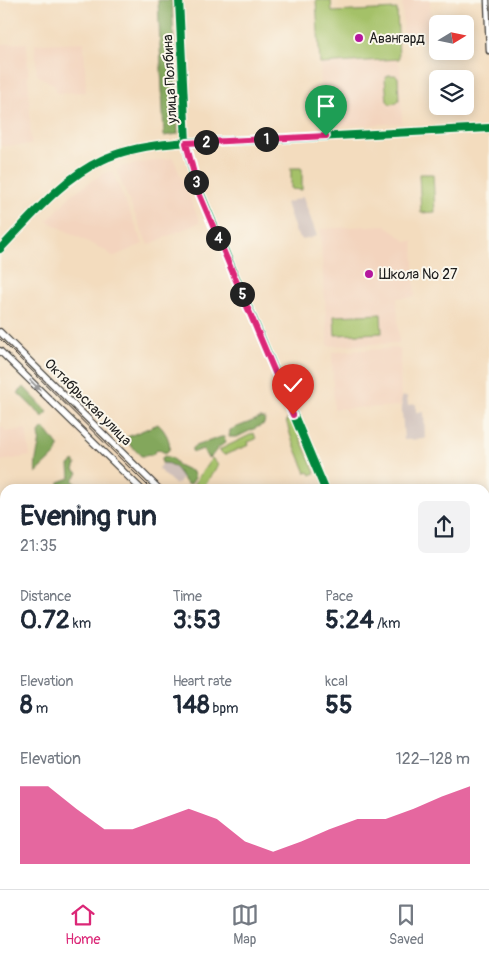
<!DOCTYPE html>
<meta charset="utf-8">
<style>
body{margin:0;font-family:Pangolin,sans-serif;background:#f2f2f3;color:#1f2937;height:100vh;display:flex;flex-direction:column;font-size:19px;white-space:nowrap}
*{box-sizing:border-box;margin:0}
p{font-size:16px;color:#747a83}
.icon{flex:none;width:28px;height:28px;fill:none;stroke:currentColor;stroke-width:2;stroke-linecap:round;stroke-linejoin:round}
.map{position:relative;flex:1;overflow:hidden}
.panel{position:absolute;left:0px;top:484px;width:490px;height:406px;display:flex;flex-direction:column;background:#fff;border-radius:15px 15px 0 0;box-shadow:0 2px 12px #0003}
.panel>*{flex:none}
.needle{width:32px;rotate:80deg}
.tools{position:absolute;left:429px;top:15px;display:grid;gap:10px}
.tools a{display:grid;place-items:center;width:45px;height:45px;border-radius:8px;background:#fff;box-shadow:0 2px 12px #0003;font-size:25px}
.pin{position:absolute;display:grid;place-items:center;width:42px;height:42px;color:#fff;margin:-51px -21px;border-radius:50% 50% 50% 0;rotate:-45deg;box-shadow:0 0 5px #0007}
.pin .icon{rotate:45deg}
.km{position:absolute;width:25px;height:25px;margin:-12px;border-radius:50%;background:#222;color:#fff;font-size:14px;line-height:25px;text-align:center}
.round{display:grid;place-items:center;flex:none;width:52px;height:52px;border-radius:8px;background:#f2f2f3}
.head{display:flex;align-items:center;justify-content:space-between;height:85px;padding:0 20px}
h1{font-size:28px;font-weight:700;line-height:38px}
.figures{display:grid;grid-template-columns:repeat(3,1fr);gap:8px;height:85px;padding:5px 20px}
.figures div{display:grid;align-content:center}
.figures b{font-size:25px;font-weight:700}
.figures small{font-size:14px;font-weight:400}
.figures p{font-size:14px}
.chart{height:140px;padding:10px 20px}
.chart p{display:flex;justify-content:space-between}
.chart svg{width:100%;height:90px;margin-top:5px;fill:#db2777;opacity:.7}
.menu{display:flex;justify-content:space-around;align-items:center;height:70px;border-top:1px solid #e0e1e3;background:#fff;font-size:14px;color:#747a83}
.menu a{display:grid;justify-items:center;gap:2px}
.menu .current{color:#db2777}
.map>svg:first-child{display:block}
</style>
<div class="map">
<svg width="489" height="889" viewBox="0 0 489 889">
<rect width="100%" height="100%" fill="#fbf7ec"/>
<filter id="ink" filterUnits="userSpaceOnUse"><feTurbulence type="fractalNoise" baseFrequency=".02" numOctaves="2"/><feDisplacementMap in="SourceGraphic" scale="10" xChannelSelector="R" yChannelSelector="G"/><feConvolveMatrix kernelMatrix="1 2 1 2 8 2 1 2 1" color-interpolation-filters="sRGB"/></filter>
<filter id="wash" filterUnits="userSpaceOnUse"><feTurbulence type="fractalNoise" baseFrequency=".0096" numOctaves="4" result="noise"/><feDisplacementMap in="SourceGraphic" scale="20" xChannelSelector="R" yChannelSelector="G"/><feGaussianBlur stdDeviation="1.12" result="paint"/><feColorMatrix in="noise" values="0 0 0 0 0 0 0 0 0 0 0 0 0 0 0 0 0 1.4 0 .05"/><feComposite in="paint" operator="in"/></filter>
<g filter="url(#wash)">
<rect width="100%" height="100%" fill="#f3dcbe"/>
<!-- built -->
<path fill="#f3d4be" d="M402,0H430L432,41L404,42Z
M84,42L86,92L56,93L55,85L37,75L35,44Z
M27,43L31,145L0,146V44Z
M398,59V64H400L402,123L323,127L320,64Z
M173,158L200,222L148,245L116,170L123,166Z
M112,171L143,244L112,257L108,252L47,221L72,194L104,173Z
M385,225L407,242L413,241L415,297L397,298L399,343L328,346L320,229Z
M400,348L401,406L334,409L332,352Z
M4,427L5,432L26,429L30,456L0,461V428Z"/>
<!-- industrial -->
<path fill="#cfc0ba" d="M303,197L317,236L303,240L296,233L286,203Z
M407,396L408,405L416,404V413L424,412L425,439L404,440L401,397Z
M165,460L184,475L176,485L158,469Z"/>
<!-- green -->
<path fill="#a4c168" stroke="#606e42" d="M316,0H331L332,12L397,9L399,59L320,64Z
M388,75H395L398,77L399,101L397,103L390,104L387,101L385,79Z
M291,168H301L302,169V190L291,189Z
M419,174H433L435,212L421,213Z
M381,314L382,333L335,335L334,316Z
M286,420H291L294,423L315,473L311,475L309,472L306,473L291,437Z
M254,433L256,439L248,442L249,445L224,455L219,450Z
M212,458L218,465L202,489H190Z
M0,511L5,517V885H448L449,889H0Z"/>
<!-- forest -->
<path fill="#83a75c" stroke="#50623c" d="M158,0H172L178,134L164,136Z
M24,387L48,412L43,417L18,393Z
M260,418L265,419L264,424L237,437H229L230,430Z
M158,424C164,429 172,442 169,450L165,453L158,449L152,455L141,456L128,443L127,437Z
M42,429H45C47,430 58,446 59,447L56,454L36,473C33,459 42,444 39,433Z
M221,437H224L226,442L218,448L210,458L207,457L203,449L195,452L192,451V448L195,446Z
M164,456L172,458L178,465L193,472L195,478L191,484H187C180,475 175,462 162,463L161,459Z
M74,461L76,464L74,470L78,473L73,480L77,484H84L89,489L58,488L59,482L70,478L69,465Z
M0,665L5,669V770L0,759Z
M0,813L5,815V885H55L54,889H15L10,886L6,889H0Z"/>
<!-- water -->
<path fill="#62bfe0" stroke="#3f6e7e" d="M0,558L5,562V613H0Z"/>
</g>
<g filter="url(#ink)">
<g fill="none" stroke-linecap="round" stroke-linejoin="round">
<!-- minor casing -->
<g stroke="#3c3934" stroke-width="7">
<path id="minor" d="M179,0L186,143L194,178L325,489
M487,0L489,51
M0,249C31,217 61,179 102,160C146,139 211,142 259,140C335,136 412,132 489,128
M489,649C481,669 485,730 489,752
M485,801L489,800
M485,855L489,854"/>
</g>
<!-- major casing -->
<g stroke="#3c3934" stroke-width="8">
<path id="major" d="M0,332L159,489
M0,351L141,489
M485,534L489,531
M485,591L489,592
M485,634L489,627
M466,885L467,889
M478,885L479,889"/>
</g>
<!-- minor -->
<use href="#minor" stroke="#fff" stroke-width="4.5"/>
<!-- major -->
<use href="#major" stroke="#fff" stroke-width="5.5"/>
<!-- tram -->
<path stroke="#1c1c1c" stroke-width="1" d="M0,339L151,489
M485,542L489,539
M485,580L487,586L485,595
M473,885L474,889"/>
<!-- cycleway casing -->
<g stroke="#fbf7ec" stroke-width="11">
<path id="cycleway" d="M179,0L186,143L194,178L325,489
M0,249C31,217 61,179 102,160C146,139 211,142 259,140C335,136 412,132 489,128"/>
</g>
<!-- cycleway -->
<use href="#cycleway" stroke="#00873e" stroke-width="8"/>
</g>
<!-- one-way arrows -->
<defs><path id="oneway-solid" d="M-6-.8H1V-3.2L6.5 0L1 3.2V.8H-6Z" transform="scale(1.25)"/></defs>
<use fill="#999" href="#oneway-solid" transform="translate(35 385) rotate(45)"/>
</g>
<g fill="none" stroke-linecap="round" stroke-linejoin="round" filter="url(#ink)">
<!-- route casing -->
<g stroke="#fff" stroke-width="10">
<path id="route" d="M293,415L199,193L186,143L326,136"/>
</g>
<!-- route -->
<use href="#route" stroke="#db2777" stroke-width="6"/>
</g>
<!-- markers -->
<g fill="#b5179e" stroke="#fbf7ec" stroke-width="2">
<circle cx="359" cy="38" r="5"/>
<circle cx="369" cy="274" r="5"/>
</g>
<g text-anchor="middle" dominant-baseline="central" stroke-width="4" stroke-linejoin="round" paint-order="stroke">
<!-- poi labels -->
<g font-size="14" fill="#1c1c1c" stroke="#fbf7ec" text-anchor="start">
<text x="369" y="38">Авангард</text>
<text x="379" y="274">Школа № 27</text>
</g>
<!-- street labels -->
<g font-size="14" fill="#1c1c1c" stroke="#fbf7ec">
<text transform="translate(170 79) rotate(-93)">улица Полбина</text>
<text transform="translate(88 402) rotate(45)">Октябрьская улица</text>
</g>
</g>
</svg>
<div class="tools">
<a><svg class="needle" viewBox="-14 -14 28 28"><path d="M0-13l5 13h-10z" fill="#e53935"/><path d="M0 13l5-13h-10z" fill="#747a83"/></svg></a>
<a><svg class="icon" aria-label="layers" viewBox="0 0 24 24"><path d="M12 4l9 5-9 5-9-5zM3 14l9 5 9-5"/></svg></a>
</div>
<div class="pin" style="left:326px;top:136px;background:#1e9e55"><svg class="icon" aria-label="arrive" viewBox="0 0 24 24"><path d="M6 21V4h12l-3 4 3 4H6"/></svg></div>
<div class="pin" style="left:293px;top:415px;background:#d93025"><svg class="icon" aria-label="check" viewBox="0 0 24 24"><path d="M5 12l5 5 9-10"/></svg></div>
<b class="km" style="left:266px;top:139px">1</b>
<b class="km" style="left:206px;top:142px">2</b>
<b class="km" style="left:196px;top:182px">3</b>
<b class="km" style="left:218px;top:238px">4</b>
<b class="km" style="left:242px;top:294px">5</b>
<section class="panel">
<div class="head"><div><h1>Evening run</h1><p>21:35</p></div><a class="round"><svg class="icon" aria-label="share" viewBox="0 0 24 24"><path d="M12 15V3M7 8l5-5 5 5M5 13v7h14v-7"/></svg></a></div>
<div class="figures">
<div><p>Distance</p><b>0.72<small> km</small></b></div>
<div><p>Time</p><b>3:53</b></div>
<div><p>Pace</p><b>5:24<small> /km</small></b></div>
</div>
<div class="figures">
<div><p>Elevation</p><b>8<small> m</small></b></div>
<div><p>Heart rate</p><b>148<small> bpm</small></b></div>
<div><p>kcal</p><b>55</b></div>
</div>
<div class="chart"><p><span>Elevation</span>122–128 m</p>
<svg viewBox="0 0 160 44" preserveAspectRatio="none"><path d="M0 44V6L10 6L20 17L30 27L40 27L50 22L60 17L70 22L80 33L90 38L100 33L110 27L120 22L130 22L140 17L150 11L160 6V44z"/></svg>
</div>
</section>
</div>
<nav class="menu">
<a class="current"><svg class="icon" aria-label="home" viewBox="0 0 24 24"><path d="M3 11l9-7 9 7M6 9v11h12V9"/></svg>Home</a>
<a><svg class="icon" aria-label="map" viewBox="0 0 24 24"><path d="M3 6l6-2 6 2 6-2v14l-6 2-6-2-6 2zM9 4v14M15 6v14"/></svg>Map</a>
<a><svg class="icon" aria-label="saved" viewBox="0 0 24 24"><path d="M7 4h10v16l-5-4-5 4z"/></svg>Saved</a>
</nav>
